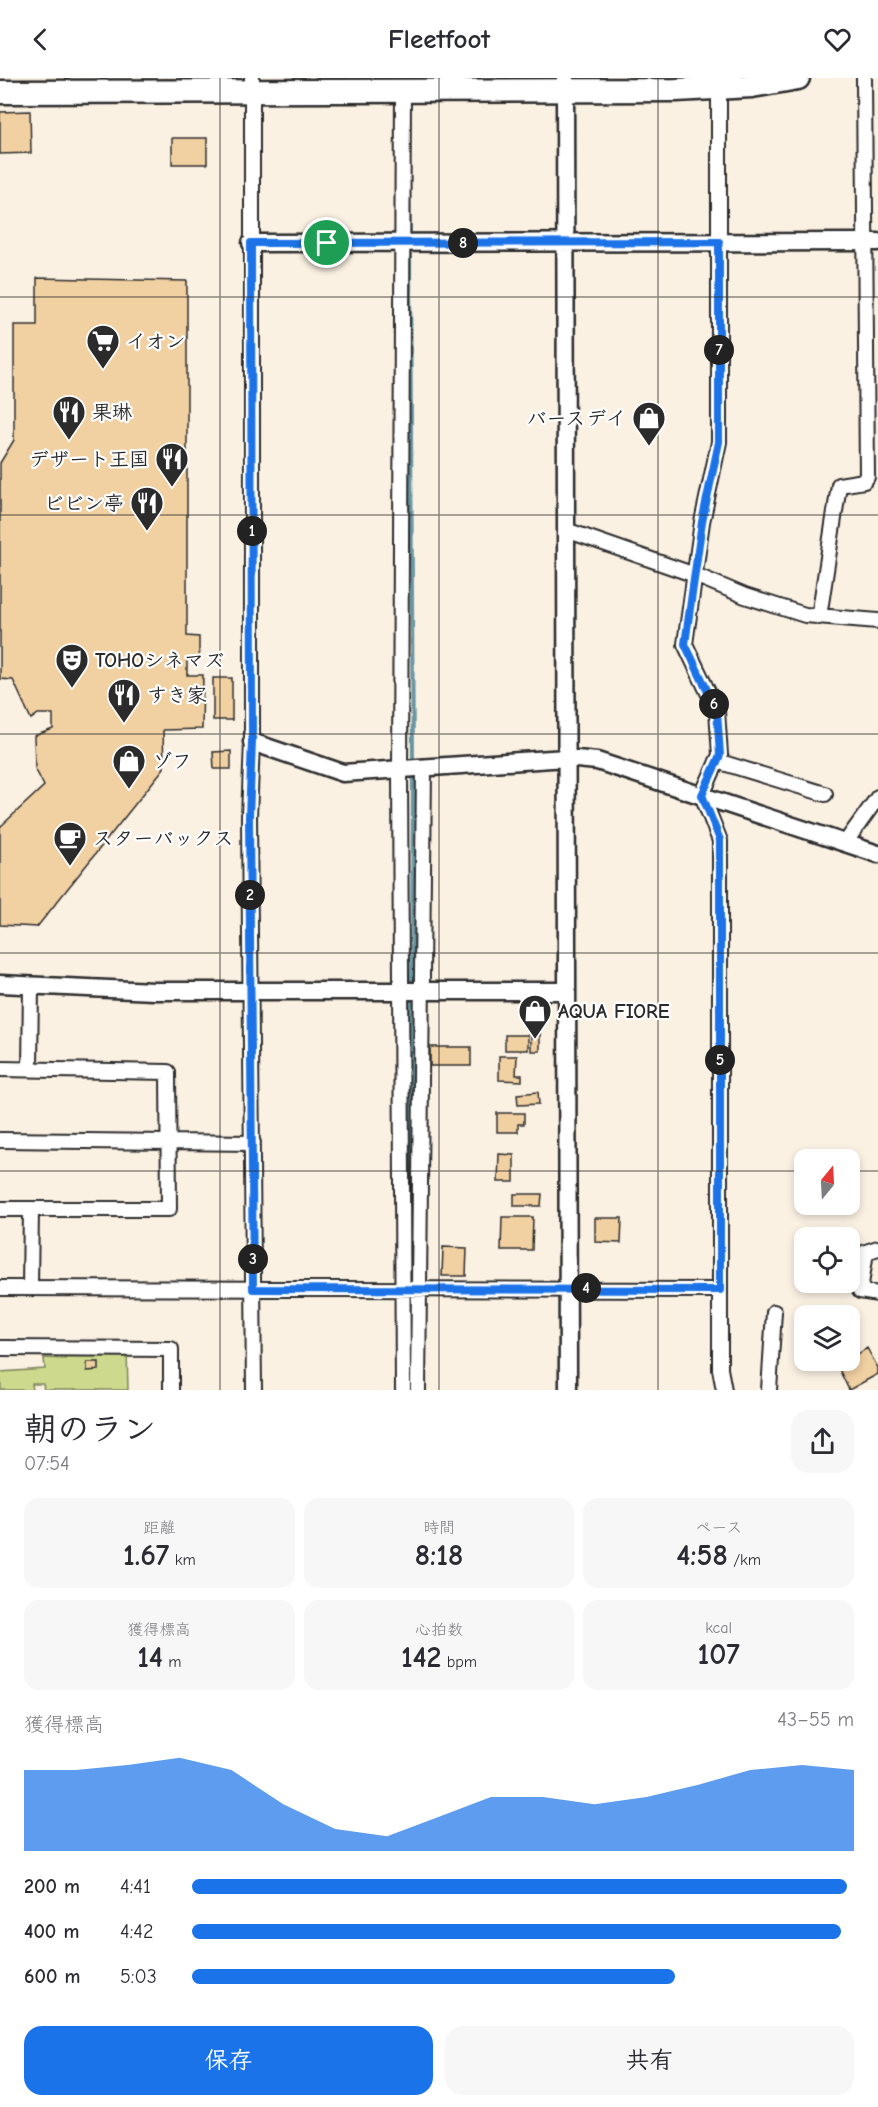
<!DOCTYPE html>
<html lang="ja">
<meta charset="utf-8">
<style>
body{margin:0;font-family:"Comic Neue","Klee One",sans-serif;background:#f7f7f7;color:#2b2b33;height:100vh;display:flex;flex-direction:column;font-size:22px;white-space:nowrap}
*{box-sizing:border-box;margin:0}
p{font-size:20px;color:#7c7c81}
.icon{flex:none;width:33px;height:33px;fill:none;stroke:currentColor;stroke-width:2;stroke-linecap:round;stroke-linejoin:round}
.map{position:relative;height:1312px;overflow:hidden}
.side{display:flex;flex-direction:column;background:#fff;flex:1}
.side>*{flex:none}
.needle{width:39px;rotate:18deg}
.controls{position:absolute;left:794px;top:1071px;display:grid;gap:12px}
.controls a{display:grid;place-items:center;width:66px;height:66px;border-radius:12px;background:#fff;box-shadow:0 3px 9px #0003;font-size:30px}
.pin{position:absolute;display:grid;place-items:center;width:51px;height:51px;color:#fff;margin:-26px;border:3px solid #fff;border-radius:50%;box-shadow:0 2px 6px #0007}
.km{position:absolute;width:30px;height:30px;margin:-15px;border-radius:50%;background:#222;color:#fff;font-size:16px;line-height:30px;text-align:center}
.round{display:grid;place-items:center;flex:none;width:63px;height:63px;border-radius:18px;background:#f7f7f7}
.overview{display:flex;align-items:center;justify-content:space-between;height:102px;padding:0 24px}
h1{font-size:33px;font-weight:600;line-height:45px}
.figures{display:grid;grid-template-columns:repeat(3,1fr);gap:9px;height:102px;padding:6px 24px}
.figures div{display:grid;align-content:center;border-radius:15px;background:#f7f7f7;text-align:center}
.figures b{font-size:30px;font-weight:600}
.figures small{font-size:16px;font-weight:400}
.figures p{font-size:16px}
.chart{height:168px;padding:12px 24px}
.chart p{display:flex;justify-content:space-between}
.chart svg{width:100%;height:108px;margin-top:6px;fill:#1a73e8;opacity:.7}
.primary-button{display:flex;gap:12px;margin-top:auto;padding:12px 24px}
.primary-button a{flex:1;height:69px;border-radius:18px;background:#1a73e8;color:#fff;font-size:24px;font-weight:600;line-height:69px;text-align:center}
.primary-button a+a{background:#f7f7f7;color:#2b2b33}
ul{padding:0 24px;list-style:none;font-size:20px}
li{display:grid;grid-template-columns:96px 72px 1fr;align-items:center;height:45px}
li i{height:15px;border-radius:8px;background:#1a73e8}
header{display:flex;justify-content:space-between;align-items:center;height:78px;padding:0 24px;background:#fff;font-size:27px;font-weight:600}
.map>svg:first-child{display:block}
</style>
<header><svg class="icon" aria-label="back" viewBox="0 0 24 24"><path d="M15 5l-7 7 7 7"/></svg>Fleetfoot<svg class="icon" aria-label="heart" viewBox="0 0 24 24"><path d="M12 20l-8-8c-3-5 5-10 8-4 3-6 11-1 8 4z"/></svg></header>
<div class="map">
<svg width="878" height="1312" viewBox="0 0 878 1312">
<rect width="100%" height="100%" fill="#fbf1e3"/>
<filter id="ink" filterUnits="userSpaceOnUse"><feTurbulence type="fractalNoise" baseFrequency=".0167" numOctaves="2"/><feDisplacementMap in="SourceGraphic" scale="12" xChannelSelector="R" yChannelSelector="G"/><feConvolveMatrix kernelMatrix="1 2 1 2 8 2 1 2 1" color-interpolation-filters="sRGB"/></filter>
<g filter="url(#ink)">
<!-- green -->
<path fill="#cdd98c" stroke="#7c825c" stroke-width="1.5" d="M65,1270L127,1271L128,1312H44L43,1306H32L33,1312H1L0,1294L45,1291L44,1280L65,1281Z"/>
<g fill="none" stroke-linecap="round" stroke-linejoin="round">
<!-- stream -->
<path stroke="#6896a2" stroke-width="4" d="M409,119L410,154
M410,176L413,685
M412,903L413,696
M412,1201V924
M411,1221V1295"/>
</g>
<!-- building -->
<path fill="#f1d0a2" stroke="#2b2b2b" stroke-width="1.5" d="M30,33L31,75L0,76V34Z
M172,60H207V86H172Z
M37,200L187,203V558L199,559V581L187,582V597H203L202,651L163,652L164,690L37,849L0,847V749L44,708L35,690L34,658L53,651V636H38L31,641L13,602L0,601V385L14,362V247H37Z
M213,600H232V642H213Z
M231,673V691H214L213,674Z
M531,953H540V973H531Z
M505,957H528V972H505Z
M430,969H471V988H430Z
M499,978H517L516,997H522V1003L499,1002Z
M538,1014L539,1026L518,1027L517,1016Z
M497,1035H524V1046H518V1054H497Z
M499,1076L514,1077V1104H498Z
M514,1116H542L541,1128H514Z
M502,1139H533L532,1172H501Z
M595,1140H622L621,1165L595,1164Z
M443,1169L467,1170L466,1198H442Z
M867,1270L878,1290V1296L849,1312L838,1289Z
M87,1284H99V1292L87,1293Z"/>
<g fill="none" stroke-linecap="round" stroke-linejoin="round">
<!-- minor casing -->
<g stroke="#2b2b2b" stroke-width="18">
<path id="minor" d="M252,0V664L249,739L254,1312
M719,5V364L702,444L685,566L717,633L720,677L702,717L720,763V1212
M403,13L400,693L403,1312
M566,452L695,497L745,518L805,537L878,543
M819,539L839,407L864,403L867,399L864,0
M717,683L825,716
M845,765L878,719
M0,991L168,994L169,1131H0
M30,991L31,908
M0,1062L253,1065
M878,1170L866,1174L860,1213L878,1216
M0,1210L720,1212V1291L724,1312
M30,1210L31,1131
M0,1270L171,1271V1312
M418,1312L424,691
M769,1312L774,1234"/>
</g>
<!-- tertiary casing -->
<g stroke="#2b2b2b" stroke-width="21">
<path id="tertiary" d="M565,0L568,1312
M251,165L878,164
M252,664L343,695L566,680L597,683L878,776
M0,906L154,913H566"/>
</g>
<!-- primary casing -->
<g stroke="#2b2b2b" stroke-width="27">
<path id="primary" d="M0,14L676,12L752,8L798,0"/>
</g>
<!-- minor -->
<use href="#minor" stroke="#fff" stroke-width="14"/>
<!-- tertiary -->
<use href="#tertiary" stroke="#fff" stroke-width="16"/>
<!-- primary -->
<use href="#primary" stroke="#fff" stroke-width="22"/>
</g>
</g>
<g fill="none" stroke-linecap="round" stroke-linejoin="round" filter="url(#ink)">
<!-- route casing -->
<g stroke="#fff" stroke-width="12">
<path id="route" d="M719,164V364L702,444L685,566L717,633L720,677L702,717L720,762V1212L253,1211L249,739L252,664L251,165Z"/>
</g>
<!-- route -->
<use href="#route" stroke="#1a73e8" stroke-width="8"/>
</g>
<!-- grid -->
<path fill="none" stroke="#2b2b2b" stroke-width="1.5" stroke-opacity="0.55" d="M220,0V1312M439,0V1312M658,0V1312M0,219H878M0,437H878M0,656H878M0,875H878M0,1093H804M849,1093H878"/>
<!-- icons -->
<defs>
<g id="supermarket-pin" transform="scale(1.725)"><path d="M0 17L-7.5 6A9.5 9.5 0 1 1 7.5 6Z" fill="#2b2b2b" stroke="#fff"/><path d="M-6-5.5h2.5l.6 2H6L4.5 2H-2.5L-4.4-4H-6ZM-1.5 3.2a1.3 1.3 0 1 0 .1 0ZM3 3.2a1.3 1.3 0 1 0 .1 0Z" fill="#fff"/></g>
<g id="restaurant-pin" transform="scale(1.725)"><path d="M0 17L-7.5 6A9.5 9.5 0 1 1 7.5 6Z" fill="#2b2b2b" stroke="#fff"/><path d="M-5-6h1v4h1v-4h1v4h1v-4h1v5L-1.5 .5V6h-2V.5L-5-1ZM5-6V6H3V1.5H1.5Q1.5-4 5-6Z" fill="#fff"/></g>
<g id="shop-pin" transform="scale(1.725)"><path d="M0 17L-7.5 6A9.5 9.5 0 1 1 7.5 6Z" fill="#2b2b2b" stroke="#fff"/><path d="M-5-2.5h2.3a2.7 3.5 0 0 1 5.4 0H5L5.5 6h-11ZM-1.5-2.5h3a1.5 2.3 0 0 0-3 0Z" fill="#fff"/></g>
<g id="theatre-pin" transform="scale(1.725)"><path d="M0 17L-7.5 6A9.5 9.5 0 1 1 7.5 6Z" fill="#2b2b2b" stroke="#fff"/><path d="M-5-5.5Q0-4 5-5.5V0Q5 5 0 6Q-5 5-5 0ZM-3.3-2.5H-1v1.5H-3.3ZM1-2.5H3.3v1.5H1ZM-2.8 1Q0 5.5 2.8 1Z" fill="#fff"/></g>
<g id="cafe-pin" transform="scale(1.725)"><path d="M0 17L-7.5 6A9.5 9.5 0 1 1 7.5 6Z" fill="#2b2b2b" stroke="#fff"/><path d="M-5.5-4.5H6V0H3Q3 3.5 0 3.5H-2.5Q-5.5 3.5-5.5 0ZM3-3.2v2h1.7v-2ZM-6 4.5H4V6H-6Z" fill="#fff"/></g>
</defs>
<g fill-rule="evenodd">
<use href="#supermarket-pin" x="103" y="263"/>
<use href="#restaurant-pin" x="69" y="334"/>
<use href="#shop-pin" x="649" y="340"/>
<use href="#restaurant-pin" x="172" y="381"/>
<use href="#restaurant-pin" x="147" y="425"/>
<use href="#theatre-pin" x="72" y="582"/>
<use href="#restaurant-pin" x="124" y="617"/>
<use href="#shop-pin" x="129" y="683"/>
<use href="#cafe-pin" x="70" y="760"/>
<use href="#shop-pin" x="535" y="933"/>
</g>
<g text-anchor="middle" dominant-baseline="central" stroke-width="4.5" stroke-linejoin="round" paint-order="stroke">
<!-- poi labels -->
<g font-size="20" font-weight="bold" fill="#2b2b2b" stroke="#fff" text-anchor="start">
<text x="126" y="263">イオン</text>
<text x="92" y="334">果琳</text>
<text x="626" y="340" text-anchor="end">バースデイ</text>
<text x="149" y="381" text-anchor="end">デザート王国</text>
<text x="124" y="425" text-anchor="end">ビビン亭</text>
<text x="95" y="582">TOHOシネマズ</text>
<text x="147" y="617">すき家</text>
<text x="152" y="683">ゾフ</text>
<text x="93" y="760">スターバックス</text>
<text x="558" y="933">AQUA FIORE</text>
</g>
</g>
</svg>
<div class="controls">
<a><svg class="needle" viewBox="-14 -14 28 28"><path d="M0-13l5 13h-10z" fill="#e53935"/><path d="M0 13l5-13h-10z" fill="#7c7c81"/></svg></a>
<a><svg class="icon" aria-label="locate" viewBox="0 0 24 24"><circle cx="12" cy="12" r="6"/><path d="M12 2v4M12 18v4M2 12h4M18 12h4"/></svg></a>
<a><svg class="icon" aria-label="layers" viewBox="0 0 24 24"><path d="M12 4l9 5-9 5-9-5zM3 14l9 5 9-5"/></svg></a>
</div>
<div class="pin" style="left:327px;top:165px;background:#1e9e55"><svg class="icon" aria-label="arrive" viewBox="0 0 24 24"><path d="M6 21V4h12l-3 4 3 4H6"/></svg></div>
<b class="km" style="left:252px;top:453px">1</b>
<b class="km" style="left:250px;top:817px">2</b>
<b class="km" style="left:253px;top:1181px">3</b>
<b class="km" style="left:586px;top:1210px">4</b>
<b class="km" style="left:720px;top:982px">5</b>
<b class="km" style="left:714px;top:626px">6</b>
<b class="km" style="left:719px;top:272px">7</b>
<b class="km" style="left:463px;top:165px">8</b>
</div>
<section class="side">
<div class="overview"><div><h1>朝のラン</h1><p>07:54</p></div><a class="round"><svg class="icon" aria-label="share" viewBox="0 0 24 24"><path d="M12 15V3M7 8l5-5 5 5M5 13v7h14v-7"/></svg></a></div>
<div class="figures">
<div><p>距離</p><b>1.67<small> km</small></b></div>
<div><p>時間</p><b>8:18</b></div>
<div><p>ペース</p><b>4:58<small> /km</small></b></div>
</div>
<div class="figures">
<div><p>獲得標高</p><b>14<small> m</small></b></div>
<div><p>心拍数</p><b>142<small> bpm</small></b></div>
<div><p>kcal</p><b>107</b></div>
</div>
<div class="chart"><p><span>獲得標高</span>43–55 m</p>
<svg viewBox="0 0 160 44" preserveAspectRatio="none"><path d="M0 44V11L10 11L20 9L30 6L40 11L50 25L60 35L70 38L80 30L90 22L100 22L110 25L120 22L130 17L140 11L150 9L160 11V44z"/></svg>
</div>
<ul>
<li><b>200 m</b>4:41<i style="width:99%"></i></li>
<li><b>400 m</b>4:42<i style="width:98%"></i></li>
<li><b>600 m</b>5:03<i style="width:73%"></i></li>
</ul>
<div class="primary-button"><a>保存</a><a>共有</a></div>
</section>
